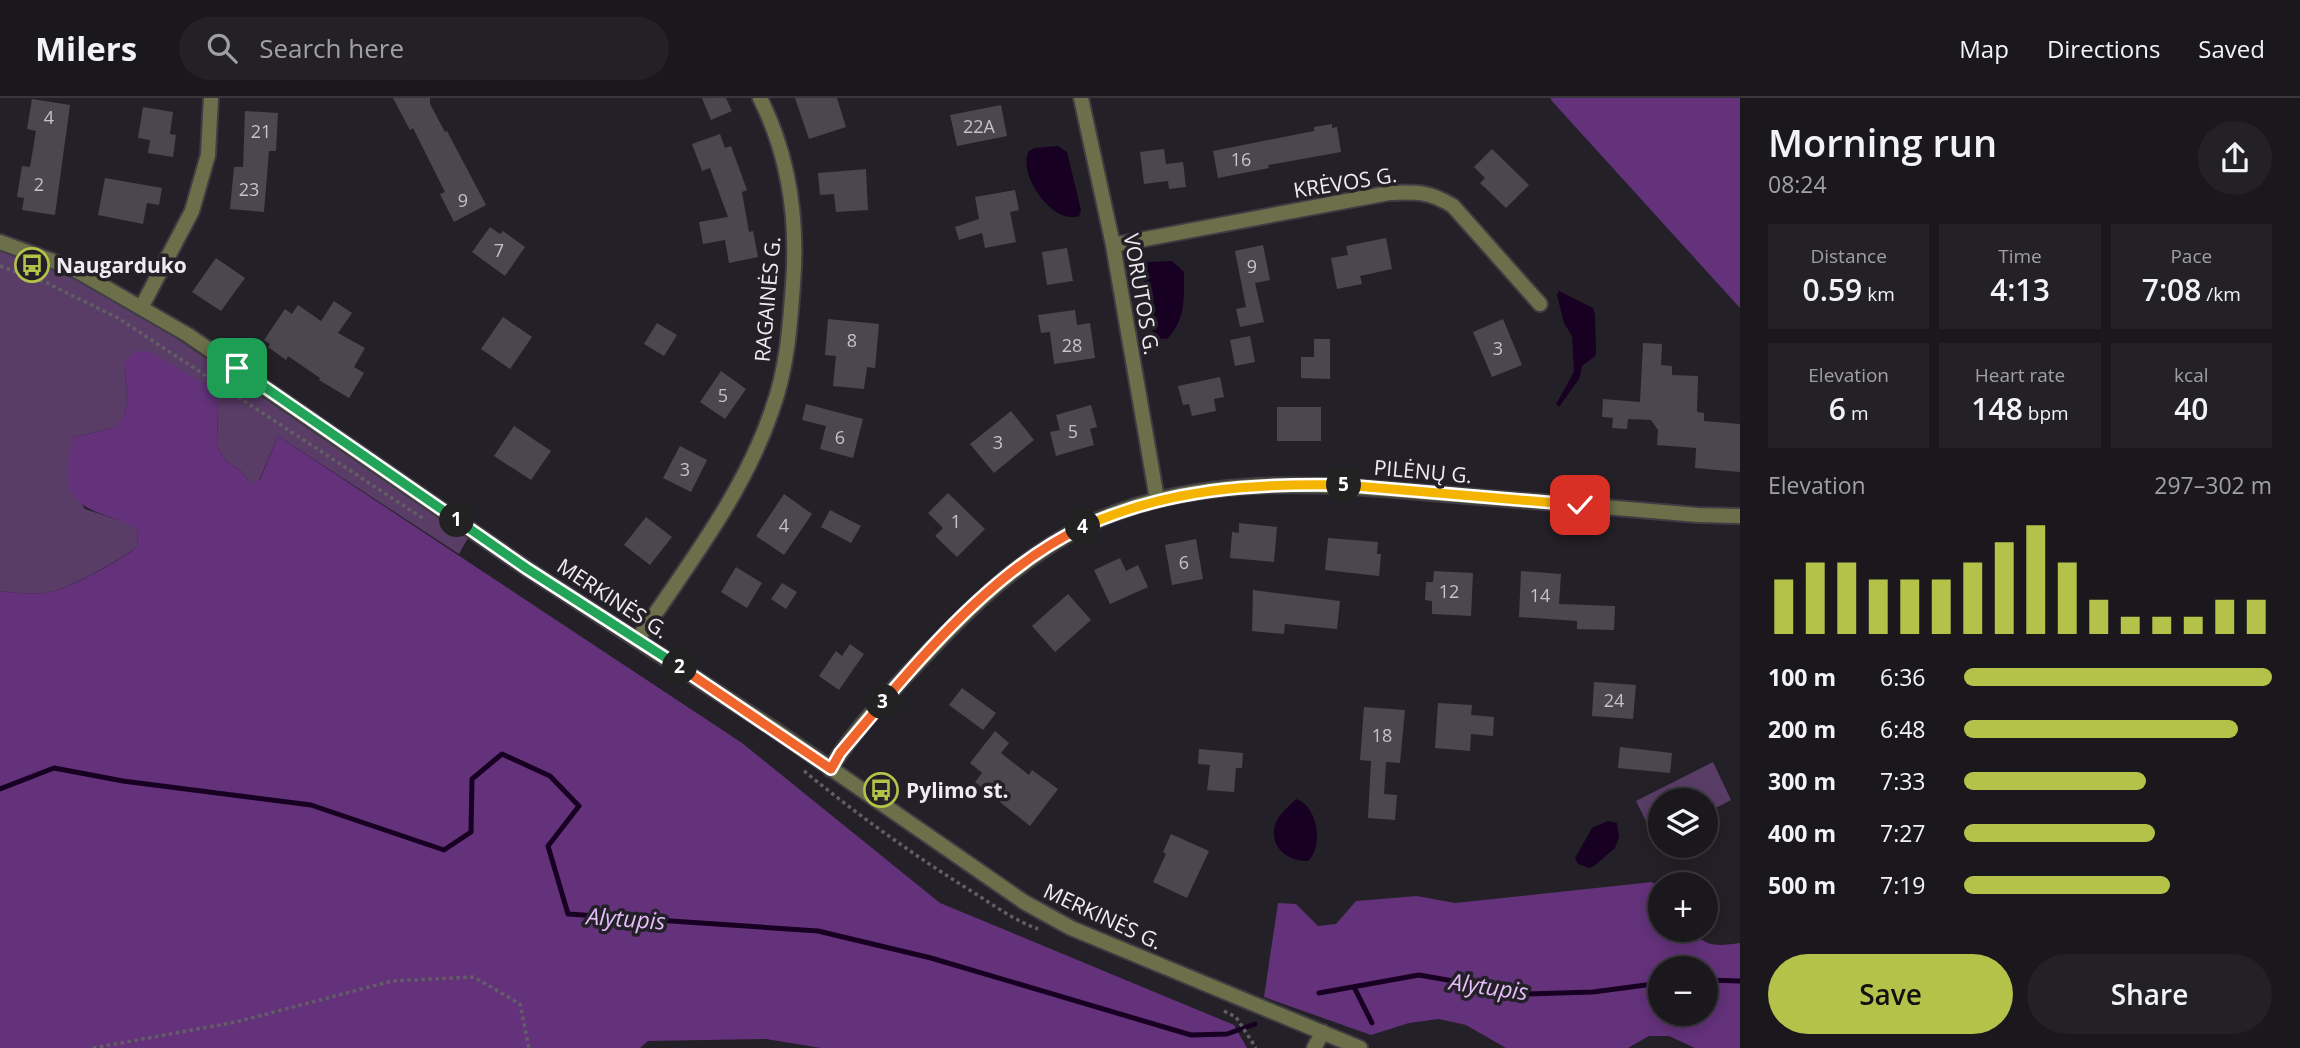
<!DOCTYPE html>
<meta charset="utf-8">
<style>
body{margin:0;font-family:"Open Sans",sans-serif;background:#242126;color:#f1f3f6;height:100vh;display:flex;flex-direction:column;font-size:26px;white-space:nowrap}
*{box-sizing:border-box;margin:0}
p{font-size:23px;color:#a0a0a4}
.icon{flex:none;width:38px;height:38px;fill:none;stroke:currentColor;stroke-width:2;stroke-linecap:round;stroke-linejoin:round}
.map{position:relative;flex:1;overflow:hidden}
.side{display:flex;flex-direction:column;background:#1b181d;width:560px}
.side>*{flex:none}
.tools{position:absolute;left:1648px;top:690px;display:grid;gap:14px}
.tools a{display:grid;place-items:center;width:70px;height:70px;border-radius:50%;background:#1b181d;box-shadow:0 4px 18px #0003,0 0 0 2px #39373b;font-size:35px}
.pin{position:absolute;display:grid;place-items:center;width:60px;height:60px;color:#fff;margin:-30px;border-radius:14px;box-shadow:0 4px 10px #0006}
.km{position:absolute;width:35px;height:35px;margin:-18px;border-radius:50%;background:#222;color:#fff;font-size:19px;line-height:35px;text-align:center}
.round{display:grid;place-items:center;flex:none;width:74px;height:74px;border-radius:37px;background:#242126}
.summary{display:flex;align-items:center;justify-content:space-between;height:119px;padding:0 28px}
h1{font-size:38px;font-weight:600;line-height:52px}
.stats{display:grid;grid-template-columns:repeat(3,1fr);gap:10px;height:119px;padding:7px 28px}
.stats div{display:grid;align-content:center;border-radius:0px;background:#242126;text-align:center}
.stats b{font-size:30px;font-weight:600}
.stats small{font-size:19px;font-weight:400}
.stats p{font-size:19px}
.chart{height:196px;padding:14px 28px}
.chart p{display:flex;justify-content:space-between}
.chart svg{width:100%;height:126px;margin-top:7px;stroke:#b5c249;stroke-width:6}
.button{display:flex;gap:14px;margin-top:auto;padding:14px 28px}
.button a{flex:1;height:80px;border-radius:42px;background:#b5c249;color:#111;font-size:28px;font-weight:600;line-height:80px;text-align:center}
.button a+a{background:#242126;color:#f1f3f6}
ul{padding:0 28px;list-style:none;font-size:23px}
li{display:grid;grid-template-columns:112px 84px 1fr;align-items:center;height:52px}
li i{height:18px;border-radius:9px;background:#b5c249}
header{display:flex;align-items:center;gap:42px;box-sizing:border-box;height:98px;padding:0 35px;background:#1b181d;border-bottom:2px solid #39373b}
header strong{font-size:33px}
nav{display:flex;gap:38px;margin-inline-start:auto;font-size:24px}
.search{width:490px;height:63px;background:#242126;display:flex;align-items:center;gap:18px;box-sizing:border-box;padding:0 24px;border-radius:38px;color:#a0a0a4;font-size:26px}
main{display:flex;flex:1;min-height:0}
.map>svg:first-child{display:block}
</style>
<header>
<strong>Milers</strong>
<div class="search"><svg class="icon" aria-label="search" viewBox="0 0 24 24"><circle cx="10" cy="10" r="6"/><path d="M15 15l6 6"/></svg>Search here</div>
<nav><a>Map</a><a>Directions</a><a>Saved</a></nav>
</header>
<main>
<div class="map">
<svg width="1740" height="950" viewBox="0 0 1740 950">
<rect width="100%" height="100%" fill="#242027"/>
<!-- green -->
<path fill="#593d67" d="M0,153L62,174L154,225L468,440L459,456L278,338L259,383L251,386L241,373L226,363L218,350L217,302L124,266C125,285 134,320 113,329C101,334 86,336 74,339L68,384L85,411L130,426L138,434L137,449C120,462 76,486 55,493C38,498 17,495 0,493Z
M1713,664L1731,702L1706,715V702H1661V738L1655,741L1636,703Z"/>
<!-- forest -->
<path fill="#64327b" fill-rule="evenodd" d="M1551,0H1740V210L1551,2Z
M135,253L150,254L214,292L217,302L218,350L226,363L241,373L251,386L260,382L278,338L742,645L940,805L1234,927L1247,950H821L766,941L648,943L640,950H0V493C17,495 37,498 55,493C75,487 121,462 137,449L138,434C128,424 117,422 104,417C61,402 63,379 74,339C86,336 101,334 113,329C134,320 125,284 124,266Z
M1652,784L1661,793V831H1691C1705,850 1719,848 1740,845V950H1695L1669,938H1649L1628,950H1506L1466,927L1439,921L1409,925L1371,937L1264,899L1278,805L1296,806L1318,828L1336,826L1356,803L1417,798L1455,805ZM1661,870H1706V915H1661Z"/>
<!-- water -->
<path fill="#170022" d="M1058,48L1067,54L1081,112L1079,118C1053,128 1016,75 1029,53L1035,50Z
M1172,163L1184,174C1184,201 1186,221 1167,241L1154,240L1142,170L1148,164Z
M1559,193L1593,210L1595,217L1596,254L1595,258L1582,268L1579,281L1559,309L1556,306L1574,274L1572,238L1564,225L1557,197Z
M1296,701C1318,708 1324,748 1308,763C1286,764 1266,746 1277,722C1281,715 1290,707 1296,701Z
M1608,723L1617,725L1619,739L1615,750L1594,768L1589,770L1578,766L1575,760L1592,730Z"/>
<g fill="none" stroke-linecap="round" stroke-linejoin="round">
<!-- stream -->
<path stroke="#170022" stroke-width="5" d="M0,691L54,670L123,683L311,707L444,752L471,734L472,681L502,656L550,678L579,708L548,748L568,816L818,833L931,860L1191,937L1227,936L1255,926
M1706,882L1740,883
M1354,889L1372,925
M1319,895L1419,877L1527,896L1593,894L1661,885"/>
</g>
<!-- building -->
<path fill="#4c474f" d="M393,0H430V6L445,34L447,33L486,107L454,124L440,96L445,94L413,30L410,32Z
M702,0H726L732,13L711,22Z
M795,0H837L846,29L809,41Z
M32,1L70,7L55,117L22,112L24,100L17,99L22,68L30,69L36,33L27,31Z
M1001,7L1007,38L957,48L950,17Z
M143,9L173,14L170,36L176,37L173,59L148,55L150,42L138,40Z
M245,13L278,15L276,53H269L264,114L230,111L234,69H243Z
M1332,26V30L1337,29L1341,54L1268,67L1269,70L1218,80L1213,53L1314,33V29Z
M720,36L725,50L731,48L747,92L742,94L749,134L753,133L758,159L729,165L725,142L703,146L699,124L728,119L710,70L702,73L692,46Z
M1164,51L1166,66L1183,64L1186,89L1169,91L1168,83L1144,86L1140,54Z
M1492,51L1529,87L1506,110L1480,85L1485,80L1474,69Z
M866,71L868,112L836,114L834,96L820,97L818,75Z
M105,80L162,90L159,107L147,105L143,126L98,117Z
M1015,92L1019,112L1010,114L1016,144L985,150L982,135L959,142L955,129L979,121L975,99Z
M490,129L500,136L503,133L525,149L505,178L472,154Z
M1386,140L1392,171L1360,178L1362,186L1337,191L1331,160L1348,157L1346,148Z
M1263,147L1270,182L1255,185L1264,224L1240,229L1236,211L1246,209L1235,153Z
M1067,150L1073,183L1047,187L1042,154Z
M216,160L245,180L221,213L192,194Z
M334,203L352,215L338,235L365,250L354,269L364,275L349,300L319,282L320,280L288,258L286,262L268,249L270,246L264,242L285,211L292,216L298,207L321,223Z
M1075,212L1077,227L1090,225L1095,260L1054,266L1050,234L1041,235L1038,217Z
M503,219L532,239L510,271L481,251Z
M828,221L879,226L875,270L867,269L864,291L833,288L836,258L825,257Z
M1503,221L1522,267L1492,279L1473,234Z
M657,225L677,237L664,258L644,246Z
M1250,238L1255,264L1235,268L1230,242Z
M1314,241H1330V281L1301,280V259H1314Z
M1643,245L1662,246L1661,267L1672,268V277L1698,278L1697,314L1704,315V323L1740,326V374L1695,370L1696,350L1657,347L1658,332L1651,322L1628,321L1627,331L1612,330L1613,320L1602,319L1603,301L1640,304Z
M721,273L746,291L725,321L700,304Z
M1220,279L1224,299L1214,301L1216,313L1192,318L1189,306L1183,307L1178,288Z
M806,306L863,321L853,360L820,351L826,328L802,322Z
M1091,307L1097,329L1090,331L1094,347L1056,358L1050,334L1060,332L1056,317Z
M1277,309H1321V343H1277Z
M1011,313L1034,342L994,375L970,346Z
M514,328L551,353L531,382L494,358Z
M680,348L707,362L691,394L663,380Z
M948,395L985,431L957,459L935,438L943,430L928,415Z
M784,396L812,416L784,457L756,438Z
M830,412L861,428L851,445L821,429Z
M646,419L672,439L650,467L624,447Z
M1239,425L1277,429L1274,464L1230,460L1232,434L1239,435Z
M1328,440L1378,444L1377,456H1381L1379,478L1325,472Z
M1196,441L1203,481L1172,487L1165,447Z
M1120,460L1126,473L1138,467L1148,489L1110,506L1094,472Z
M736,469L762,485L747,510L721,494Z
M1434,473L1473,475L1471,518L1432,516V503L1425,502L1426,484H1433Z
M1521,473L1561,476L1559,506L1615,508L1614,532L1577,531V523L1519,519Z
M782,485L797,494L786,511L771,501Z
M1253,492L1340,503L1337,531L1285,526L1284,536L1252,533Z
M1068,496L1091,522L1055,554L1032,528Z
M850,546L864,556L839,592L819,578L836,553L842,558Z
M1594,584L1636,587L1633,621L1592,618Z
M962,590L996,615L983,632L949,607Z
M1438,605L1472,607L1471,617L1494,619L1493,638L1471,636L1470,653L1435,650Z
M1364,609L1405,612L1400,665L1386,664L1384,696L1397,697L1395,722L1368,720L1371,663L1360,662Z
M995,633L1009,645L1001,655L1029,677L1032,672L1058,691L1030,728L975,684L982,675L970,665Z
M1620,649L1672,655L1670,675L1618,670Z
M1199,651L1243,655L1242,670H1236L1234,694L1207,692L1210,667L1198,666Z
M1171,736L1209,753L1187,800L1153,784L1166,756L1163,754Z"/>
<g fill="none" stroke-linecap="round" stroke-linejoin="round">
<!-- minor casing -->
<g stroke="#403c43" stroke-width="18">
<path id="minor" d="M1081,0L1113,147L1157,401
M0,144L72,170L188,237L526,470L771,629L1024,804L1071,830L1360,950
M1113,147L1389,95C1416,94 1429,93 1453,108L1540,206
M141,210L192,113L208,57L211,0
M638,541C687,468 744,395 772,312C787,271 790,229 793,186C798,122 789,58 760,0
M830,671C857,627 897,587 933,549C974,506 1018,464 1071,435C1191,369 1335,387 1466,398C1543,404 1621,410 1698,417L1740,418
M1314,950L1323,934"/>
</g>
<!-- path -->
<path stroke="#625e65" stroke-width="3.5" stroke-dasharray="3.5 3.5" stroke-linecap="butt" d="M0,168L47,185L118,220L424,421
M804,673C859,718 916,759 976,796C996,809 1016,823 1038,831
M1224,913L1236,919L1256,950
M93,950L236,924L392,883L474,879L520,906L529,950"/>
<!-- minor -->
<use href="#minor" stroke="#6b704a" stroke-width="14"/>
</g>
<g fill="none" stroke-linecap="round" stroke-linejoin="round">
<!-- split-1 casing -->
<g stroke="#fff" stroke-width="14">
<path id="split-1" d="M237,270L457,422"/>
</g>
<!-- split-2 casing -->
<g stroke="#fff" stroke-width="14">
<path id="split-2" d="M457,422L526,470L680,569"/>
</g>
<!-- split-3 casing -->
<g stroke="#fff" stroke-width="14">
<path id="split-3" d="M680,569L831,671L840,655L883,604"/>
</g>
<!-- split-4 casing -->
<g stroke="#fff" stroke-width="14">
<path id="split-4" d="M883,604C937,540 1007,464 1083,429"/>
</g>
<!-- split-5 casing -->
<g stroke="#fff" stroke-width="14">
<path id="split-5" d="M1083,429C1166,391 1254,385 1344,387"/>
</g>
<!-- split-6 casing -->
<g stroke="#fff" stroke-width="14">
<path id="split-6" d="M1344,387L1580,407"/>
</g>
<!-- split-1 -->
<use href="#split-1" stroke="#22a559" stroke-width="9"/>
<!-- split-2 -->
<use href="#split-2" stroke="#22a559" stroke-width="9"/>
<!-- split-3 -->
<use href="#split-3" stroke="#f0652b" stroke-width="9"/>
<!-- split-4 -->
<use href="#split-4" stroke="#f0652b" stroke-width="9"/>
<!-- split-5 -->
<use href="#split-5" stroke="#f5b400" stroke-width="9"/>
<!-- split-6 -->
<use href="#split-6" stroke="#f5b400" stroke-width="9"/>
</g>
<!-- icons -->
<defs>
<g id="bus-ring" transform="scale(1.75)"><circle r="9.5" fill="#242027" stroke="#b5c249" stroke-width="1.5"/><path d="M-5-6H5V4H4V6H2V4H-2V6H-4V4H-5ZM-3.5-4V0h7V-4ZM-3.5 1.2v1.5H-2V1.2ZM2 1.2v1.5H3.5V1.2Z" fill="#b5c249"/></g>
</defs>
<g fill-rule="evenodd">
<use href="#bus-ring" x="32" y="167"/>
<use href="#bus-ring" x="881" y="692"/>
</g>
<g text-anchor="middle" dominant-baseline="central" stroke-width="7" stroke-linejoin="round" paint-order="stroke">
<!-- number labels -->
<g font-size="18" fill="#c6c2c8">
<text x="49" y="19">4</text>
<text x="979" y="28">22A</text>
<text x="261" y="33">21</text>
<text x="1241" y="61">16</text>
<text x="39" y="86">2</text>
<text x="249" y="91">23</text>
<text x="463" y="102">9</text>
<text x="499" y="152">7</text>
<text x="1252" y="168">9</text>
<text x="852" y="242">8</text>
<text x="1072" y="247">28</text>
<text x="1498" y="250">3</text>
<text x="723" y="297">5</text>
<text x="1073" y="333">5</text>
<text x="840" y="339">6</text>
<text x="998" y="344">3</text>
<text x="685" y="371">3</text>
<text x="956" y="423">1</text>
<text x="784" y="427">4</text>
<text x="1184" y="464">6</text>
<text x="1449" y="493">12</text>
<text x="1540" y="497">14</text>
<text x="1614" y="602">24</text>
<text x="1382" y="637">18</text>
</g>
<!-- street labels -->
<g font-size="21" fill="#efebf1" stroke="#242027">
<text transform="translate(1345 84) rotate(-9)">KRĖVOS G.</text>
<text transform="translate(1142 196) rotate(80)">VORUTOS G.</text>
<text transform="translate(767 201) rotate(-85)">RAGAINĖS G.</text>
<text transform="translate(1423 373) rotate(5)">PILĖNŲ G.</text>
<text transform="translate(613 500) rotate(33)">MERKINĖS G.</text>
<text transform="translate(1103 818) rotate(25)">MERKINĖS G.</text>
</g>
<!-- poi labels -->
<g font-size="21" font-weight="bold" fill="#efebf1" stroke="#242027" text-anchor="start">
<text x="56" y="167">Naugarduko</text>
<text x="906" y="692">Pylimo st.</text>
</g>
<!-- water labels -->
<g font-size="23" font-style="italic" fill="#e5bdfb" stroke="#242027">
<text transform="translate(626 820) rotate(4)">Alytupis</text>
<text transform="translate(1489 888) rotate(8)">Alytupis</text>
</g>
</g>
</svg>
<div class="tools">
<a><svg class="icon" aria-label="layers" viewBox="0 0 24 24"><path d="M12 4l9 5-9 5-9-5zM3 14l9 5 9-5"/></svg></a>
<a>+</a>
<a>−</a>
</div>
<div class="pin" style="left:237px;top:270px;background:#1e9e55"><svg class="icon" aria-label="arrive" viewBox="0 0 24 24"><path d="M6 21V4h12l-3 4 3 4H6"/></svg></div>
<div class="pin" style="left:1580px;top:407px;background:#d93025"><svg class="icon" aria-label="check" viewBox="0 0 24 24"><path d="M5 12l5 5 9-10"/></svg></div>
<b class="km" style="left:457px;top:422px">1</b>
<b class="km" style="left:680px;top:569px">2</b>
<b class="km" style="left:883px;top:604px">3</b>
<b class="km" style="left:1083px;top:429px">4</b>
<b class="km" style="left:1344px;top:387px">5</b>
</div>
<section class="side">
<div class="summary"><div><h1>Morning run</h1><p>08:24</p></div><a class="round"><svg class="icon" aria-label="share" viewBox="0 0 24 24"><path d="M12 15V3M7 8l5-5 5 5M5 13v7h14v-7"/></svg></a></div>
<div class="stats">
<div><p>Distance</p><b>0.59<small> km</small></b></div>
<div><p>Time</p><b>4:13</b></div>
<div><p>Pace</p><b>7:08<small> /km</small></b></div>
</div>
<div class="stats">
<div><p>Elevation</p><b>6<small> m</small></b></div>
<div><p>Heart rate</p><b>148<small> bpm</small></b></div>
<div><p>kcal</p><b>40</b></div>
</div>
<div class="chart"><p><span>Elevation</span>297–302 m</p>
<svg viewBox="0 0 160 44" preserveAspectRatio="none"><path d="M5 44V25M15 44V19M25 44V19M35 44V25M45 44V25M55 44V25M65 44V19M75 44V12M85 44V6M95 44V19M105 44V32M115 44V38M125 44V38M135 44V38M145 44V32M155 44V32"/></svg>
</div>
<ul>
<li><b>100 m</b>6:36<i style="width:100%"></i></li>
<li><b>200 m</b>6:48<i style="width:89%"></i></li>
<li><b>300 m</b>7:33<i style="width:59%"></i></li>
<li><b>400 m</b>7:27<i style="width:62%"></i></li>
<li><b>500 m</b>7:19<i style="width:67%"></i></li>
</ul>
<div class="button"><a>Save</a><a>Share</a></div>
</section>
</main>
